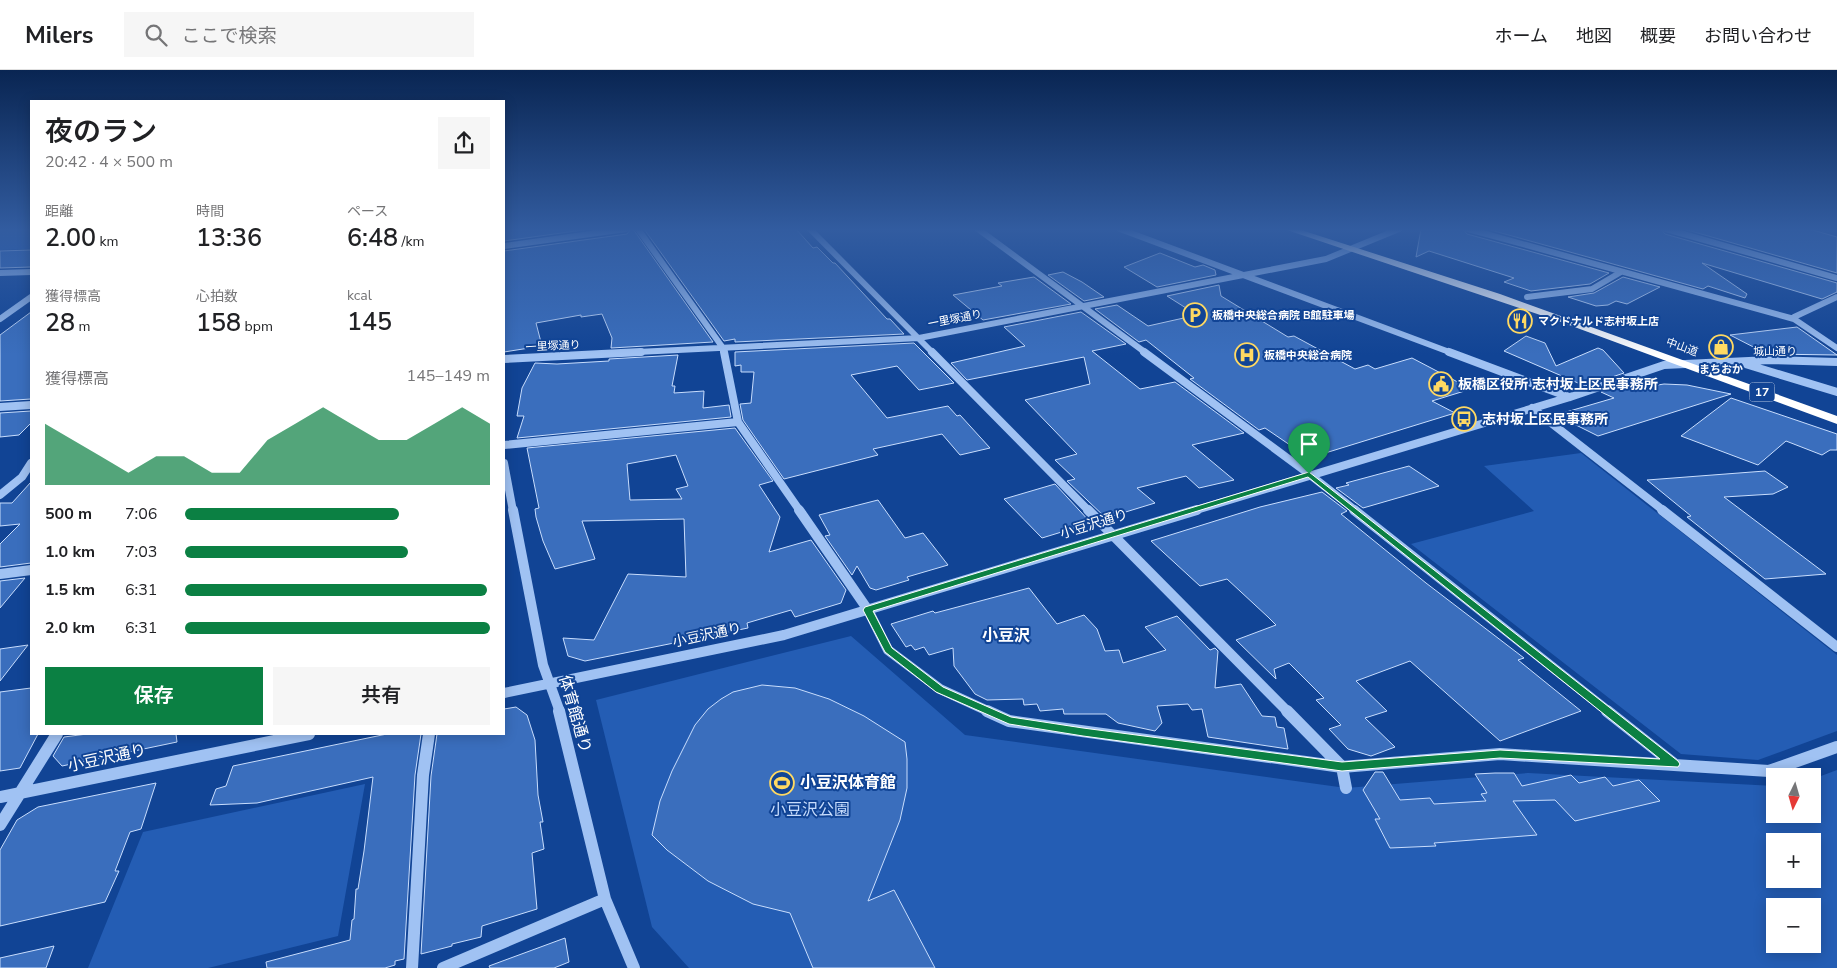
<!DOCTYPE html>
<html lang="ja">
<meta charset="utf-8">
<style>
body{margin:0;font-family:"Nunito Sans","Noto Sans JP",sans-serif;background:#f6f6f6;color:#202124;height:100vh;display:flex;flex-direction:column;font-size:19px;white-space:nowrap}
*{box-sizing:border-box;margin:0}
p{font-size:16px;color:#757577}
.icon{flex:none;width:28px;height:28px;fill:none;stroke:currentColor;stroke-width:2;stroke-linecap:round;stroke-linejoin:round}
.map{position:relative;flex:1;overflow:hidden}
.sheet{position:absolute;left:30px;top:30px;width:475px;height:635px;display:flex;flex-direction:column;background:#fff;border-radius:0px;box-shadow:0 2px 12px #0003}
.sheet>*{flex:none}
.needle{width:32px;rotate:185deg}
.tools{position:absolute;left:1766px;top:698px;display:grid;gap:10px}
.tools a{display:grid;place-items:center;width:55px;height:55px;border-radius:0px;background:#fff;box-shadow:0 2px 12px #0003;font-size:25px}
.pin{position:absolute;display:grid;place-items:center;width:42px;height:42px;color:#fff;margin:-51px -21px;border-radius:50% 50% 50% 0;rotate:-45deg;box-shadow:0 0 5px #0007}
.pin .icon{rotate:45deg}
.round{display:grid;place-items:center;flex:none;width:52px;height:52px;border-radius:0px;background:#f6f6f6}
.overview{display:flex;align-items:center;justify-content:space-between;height:85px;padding:0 15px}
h1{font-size:28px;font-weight:600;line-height:38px}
.metrics{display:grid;grid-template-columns:repeat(3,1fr);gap:8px;height:85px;padding:5px 15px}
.metrics div{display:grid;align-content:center}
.metrics b{font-size:25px;font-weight:600}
.metrics small{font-size:14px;font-weight:400}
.metrics p{font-size:14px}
.chart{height:140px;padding:10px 15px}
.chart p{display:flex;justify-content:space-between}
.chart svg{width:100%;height:90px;margin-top:5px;fill:#0b8043;opacity:.7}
.action{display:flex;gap:10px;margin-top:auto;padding:10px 15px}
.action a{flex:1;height:58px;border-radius:0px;background:#0b8043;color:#fff;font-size:20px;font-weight:600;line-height:58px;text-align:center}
.action a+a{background:#f6f6f6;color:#202124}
ul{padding:0 15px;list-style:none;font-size:16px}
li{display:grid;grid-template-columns:80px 60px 1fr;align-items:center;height:38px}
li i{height:12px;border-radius:6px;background:#0b8043}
header{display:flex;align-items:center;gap:30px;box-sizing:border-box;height:70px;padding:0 25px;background:#fff;border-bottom:1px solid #e0e0e0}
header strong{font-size:24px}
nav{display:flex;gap:28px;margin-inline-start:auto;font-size:18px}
.search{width:350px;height:45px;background:#f6f6f6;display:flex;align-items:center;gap:12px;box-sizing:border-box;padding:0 18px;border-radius:0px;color:#757577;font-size:19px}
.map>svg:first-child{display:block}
</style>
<header>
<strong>Milers</strong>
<div class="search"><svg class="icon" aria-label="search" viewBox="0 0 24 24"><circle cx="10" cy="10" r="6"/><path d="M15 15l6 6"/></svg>ここで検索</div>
<nav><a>ホーム</a><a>地図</a><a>概要</a><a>お問い合わせ</a></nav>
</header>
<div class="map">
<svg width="1837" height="898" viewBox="0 0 1837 898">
<rect width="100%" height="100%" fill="#114495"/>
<!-- green -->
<path fill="#245db4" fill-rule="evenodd" d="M0,159H31V179L0,180Z
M1581,383L1837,585V661L1758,690L1681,684L1411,474L1534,441L1484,396Z
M851,566L965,665L1346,718L1528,703L1775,716V744H1812L1813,709L1837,700V898H689L652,857L596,630ZM1775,771H1812V809H1775ZM1775,836H1812V874H1775Z
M365,714L338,866L208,898H88L143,762Z"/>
<!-- building -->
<path fill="#3a6ebd" stroke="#c8ddfd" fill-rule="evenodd" d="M504,159H590L504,171Z
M631,159H633L713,272L611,278L612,268L602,244L581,247V245L536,253L542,276L504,282V181L627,164Z
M644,159H796L813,178L817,177L833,193H835L887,249H890L904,264L735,272V269L724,271Z
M1421,159H1463L1467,164L1609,203L1590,214L1531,221L1504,212L1514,208L1429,181L1416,187Z
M1487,159H1661L1665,164L1837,213V222L1822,229L1702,193L1747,224L1745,228L1708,216L1703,219Z
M1684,159H1809L1837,167V203Z
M31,180V197L0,198V181Z
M1160,183L1195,197L1203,195L1215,200L1216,205L1157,217L1124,197Z
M1063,202L1082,212L1104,227L1084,231L1048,205Z
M1034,207L1071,234L983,250L953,225L1002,216L998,213Z
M1623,207L1660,217L1627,234L1616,231L1608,235L1596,236L1568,227L1594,223Z
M1219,215L1221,226L1288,267L1294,266L1355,299L1368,295L1375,299L1412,288L1471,319L1432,331L1455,343L1309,388L1265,358L1259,360L1190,309L1194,308L1146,270L1139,272L1095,239L1117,235L1148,256L1197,245L1167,226Z
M31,242V329L0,331V265Z
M1081,242L1126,274L1092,281L1140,319L1175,312L1244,363L1192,375L1234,410L1199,418L1186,406L1137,418L1155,433L1106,448L1067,411L1075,409L1055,390L1077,384L1025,330L1090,314L1084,287L967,310L951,293L1025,276L1004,257Z
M1797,257L1837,285L1767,284L1730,265Z
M1526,266L1545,273L1556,296L1598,278L1603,280L1624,303L1585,316L1504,281Z
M914,273L954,313L919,320L897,296L851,305L887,348L948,336L957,346L960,345L990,378L960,385L942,364L873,379L878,385L784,409L743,350L740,334L751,333L754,302H741V295L735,296V282Z
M678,285L672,316H675L674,323L704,321L703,338L729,335L731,347L517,368L524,346H517L522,318L535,293L557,294L609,291V289Z
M1633,312L1639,318L1664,314L1687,315L1731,324L1598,366L1556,345L1614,328L1601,322Z
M1731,328L1837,364V380H1830L1822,385L1786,371L1758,395L1681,366Z
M31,341V353L19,365L0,367V343Z
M735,358L773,411L759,415L780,447L769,482L811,470L846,520L841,533L795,547L791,540L747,553L748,558L585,591L568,586L563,568L594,570L628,504L686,507L684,449L582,451L595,489L555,499L543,471L536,447L535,439L539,438L527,378ZM676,385L688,416L676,419L682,429L630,430L627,394Z
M1409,396L1439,416L1363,438L1336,418L1349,415L1346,413Z
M1765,401L1788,417L1773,424L1724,427L1826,504L1765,509L1687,447L1691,446L1647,410Z
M31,412V493L0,497V474L20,454L0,456V433H12Z
M1055,414L1091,453L1042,468L1004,429Z
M1322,422L1347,441L1341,444L1426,513L1524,588L1518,590L1581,641L1500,671L1410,591L1356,611L1387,641L1365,648L1395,677L1371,686L1348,679L1329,659L1341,655L1316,630L1324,628L1289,593L1274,599L1276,609L1236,570L1276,555L1268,547L1227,509L1200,516L1151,471L1260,437Z
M878,430L905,468L923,463L948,495L907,507L909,510L876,520L870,518L857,496L852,505L825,466L830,465L819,445Z
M25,508L0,538V511Z
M1029,518L1057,554L1084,545L1097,559L1105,581L1119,580L1123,593L1166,580L1145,557L1177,546L1210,580L1215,578L1218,581L1215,618L1241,614L1262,646L1275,647L1277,657L1284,658L1288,679L1208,667L1202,639L1192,640L1188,634L1157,636L1162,653L1155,661L1118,653L1106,644H1064L1063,639L1040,641L1037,634L1024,635L1023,629L987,630L975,624L954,596L953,578L929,585L924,577L915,580L911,575L906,577L891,554L933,541L935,543Z
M28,575L0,611V579Z
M762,615L795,618L829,629L864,646L905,672L907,689V718L900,750L868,831L894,820L935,898H813L790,843L753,834L708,811L667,780L652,765L660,731L672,701L695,655L708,639L721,629L733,622Z
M31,618V664H38L20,698L0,701V622Z
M516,637L527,645L535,670L538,725L543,752H540L544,779L532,783L537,839L482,856L481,867L452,874V876L421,884L431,706L437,664H504V639Z
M87,664H176L177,672L62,696L53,686L64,667Z
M387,664H421L415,705L404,889L395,891V895L385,898H267L266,892L350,870L352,850L354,849L356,819H358L364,781L373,707L257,733L210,735L216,719L226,716L233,696Z
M1375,702H1383L1400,730L1430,728L1434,734L1486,731L1481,724L1487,723L1475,704L1495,703H1514L1522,716L1571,705L1579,713L1605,707L1613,716L1639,710L1660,731L1575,751L1555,730L1513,731L1537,765L1434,773L1436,776L1390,778L1375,749H1380L1363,720Z
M156,713L141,759L130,762L115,801H119L105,832L0,856V780L17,750L38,737Z
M565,868L569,892L554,898H490L489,896Z
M54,876L46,898H0V888Z"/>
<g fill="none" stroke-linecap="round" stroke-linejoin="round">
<!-- minor-far3 -->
<path stroke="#a0c2f3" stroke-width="6" d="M638,159L723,278L724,283
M810,159L933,283
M978,159L1146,283
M1120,159L1452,283
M1468,159L1794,249L1837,278
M1666,159L1837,208
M504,176L626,159
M0,203L31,202
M1527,227L1592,219L1621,202
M0,249L31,227
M1794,249V247L1837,227
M617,283L919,268L1326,189L1399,159"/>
<!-- minor-far2 -->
<path stroke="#a0c2f3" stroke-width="8" d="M724,282L738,352L800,441
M932,282L1089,441
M1144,282L1309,404L1356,441
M1449,282L1569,327
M504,289L641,282
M1742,293L1837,322
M0,337L31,335
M1532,338L1664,441
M504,375L738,352
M504,393L513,441
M0,425L22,407L31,393
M1193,441L1570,327L1664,295L1770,290L1837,292"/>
<!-- minor-far1 -->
<path stroke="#a0c2f3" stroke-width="10" d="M513,440L543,595L560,642
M799,440L868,540L888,580L940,619L990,642
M1088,440L1288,642
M1354,440L1609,642
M1662,440L1837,577
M0,504L31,500
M504,623L784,565L1197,440"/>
<!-- minor -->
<path stroke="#a0c2f3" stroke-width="12" d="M559,641L605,829L634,898
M987,641L1009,651L1342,697L1500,684L1769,701L1837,677
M1287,641L1342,697L1346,718
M1607,641L1674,694
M0,727L309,664
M0,755L57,664
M412,898L423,705L429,664
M443,898L605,829"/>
<!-- highway -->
<path fill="#fff" fill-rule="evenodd" d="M1284,159H1298L1500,224L1837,346V354L1561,252Z"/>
</g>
<!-- sky -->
<linearGradient id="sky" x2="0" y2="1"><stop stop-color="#092552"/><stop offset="0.56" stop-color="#325ca0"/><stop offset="1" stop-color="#325ca0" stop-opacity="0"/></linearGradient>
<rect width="1837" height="285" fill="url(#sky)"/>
<!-- route -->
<path fill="#0b8043" stroke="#fff" fill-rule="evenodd" d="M1309,402L1678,691L1680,694L1678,697L1500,688L1342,701L1083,666L1009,654L936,622L885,582L863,540L865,537ZM1308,407L1660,689L1500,680L1342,692L1083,658L1011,647L943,617L892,578L873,541Z"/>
<!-- icons -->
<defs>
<g id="parking-ring" transform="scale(1.25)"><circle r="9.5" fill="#114495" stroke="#ffd962" stroke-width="1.5"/><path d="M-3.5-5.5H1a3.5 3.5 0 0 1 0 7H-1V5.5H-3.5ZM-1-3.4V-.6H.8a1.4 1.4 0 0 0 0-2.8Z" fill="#ffd962"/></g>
<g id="restaurant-ring" transform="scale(1.25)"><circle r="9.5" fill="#114495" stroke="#ffd962" stroke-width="1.5"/><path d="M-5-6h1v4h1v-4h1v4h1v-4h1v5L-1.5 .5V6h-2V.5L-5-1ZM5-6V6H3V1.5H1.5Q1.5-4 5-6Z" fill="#ffd962"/></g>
<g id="shop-ring" transform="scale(1.25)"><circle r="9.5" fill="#114495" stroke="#ffd962" stroke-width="1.5"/><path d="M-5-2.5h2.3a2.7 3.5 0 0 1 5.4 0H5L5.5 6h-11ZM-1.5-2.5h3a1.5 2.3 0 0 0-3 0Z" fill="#ffd962"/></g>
<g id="hospital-ring" transform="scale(1.25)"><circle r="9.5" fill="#114495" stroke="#ffd962" stroke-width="1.5"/><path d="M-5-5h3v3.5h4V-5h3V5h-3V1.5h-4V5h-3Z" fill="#ffd962"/></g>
<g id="civic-ring" transform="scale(1.25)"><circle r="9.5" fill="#114495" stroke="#ffd962" stroke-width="1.5"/><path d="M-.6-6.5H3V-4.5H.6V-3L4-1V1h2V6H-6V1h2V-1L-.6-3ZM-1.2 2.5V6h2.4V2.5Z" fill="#ffd962"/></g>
<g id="bus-ring" transform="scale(1.25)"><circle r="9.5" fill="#114495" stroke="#ffd962" stroke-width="1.5"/><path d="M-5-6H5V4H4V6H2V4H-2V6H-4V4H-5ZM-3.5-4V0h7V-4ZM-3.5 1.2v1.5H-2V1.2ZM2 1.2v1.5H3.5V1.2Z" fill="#ffd962"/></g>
<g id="stadium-ring" transform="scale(1.25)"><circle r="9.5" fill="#114495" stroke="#ffd962" stroke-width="1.5"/><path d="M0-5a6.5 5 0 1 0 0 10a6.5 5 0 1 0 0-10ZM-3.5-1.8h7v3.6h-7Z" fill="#ffd962"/></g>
</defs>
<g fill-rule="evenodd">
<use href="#parking-ring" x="1195" y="245"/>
<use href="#restaurant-ring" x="1520" y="251"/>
<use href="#shop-ring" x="1721" y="277"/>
<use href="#hospital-ring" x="1247" y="285"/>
<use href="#civic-ring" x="1441" y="314"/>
<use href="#bus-ring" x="1464" y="349"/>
<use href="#stadium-ring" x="782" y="713"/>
</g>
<g text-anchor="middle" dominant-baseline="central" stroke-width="4" stroke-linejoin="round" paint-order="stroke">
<!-- far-poi labels -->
<g font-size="11" font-weight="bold" fill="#fff" stroke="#114495" text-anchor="start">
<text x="1212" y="245">板橋中央総合病院 B館駐車場</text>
<text x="1538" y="251">マクドナルド志村坂上店</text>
<text x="1264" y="285">板橋中央総合病院</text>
<text x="1721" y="299" text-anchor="middle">まちおか</text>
</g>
<!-- far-street labels -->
<g font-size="11" fill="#fff" stroke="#114495">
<text transform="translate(955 249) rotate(-11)">一里塚通り</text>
<text transform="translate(553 276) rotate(-3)">一里塚通り</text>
<text transform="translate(1682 277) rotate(20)">中山道</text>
<text x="1775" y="281">城山通り</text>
</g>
<!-- shield labels -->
<rect fill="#114495" stroke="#b8c7df" stroke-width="1" x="1749.5" y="312.5" width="25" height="19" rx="4"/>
<g font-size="12" font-weight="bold" fill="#fff">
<text x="1762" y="322">17</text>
</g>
<!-- poi labels -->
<g font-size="14" font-weight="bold" fill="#fff" stroke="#114495" text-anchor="start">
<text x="1458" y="314">板橋区役所 志村坂上区民事務所</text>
<text x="1482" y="349">志村坂上区民事務所</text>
</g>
<!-- street labels -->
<g font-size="14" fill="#fff" stroke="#114495">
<text transform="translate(1094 454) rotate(-17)">小豆沢通り</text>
<text transform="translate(707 565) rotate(-12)">小豆沢通り</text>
</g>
<!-- quarter labels -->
<g font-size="16" font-weight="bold" fill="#fff" stroke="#114495">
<text x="1006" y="566">小豆沢</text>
</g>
<!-- near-street labels -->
<g font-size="16" fill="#fff" stroke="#114495">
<text transform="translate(575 644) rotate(74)">体育館通り</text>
<text transform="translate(107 688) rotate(-12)">小豆沢通り</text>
</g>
<!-- near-poi labels -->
<g font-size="16" font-weight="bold" fill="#fff" stroke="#114495" text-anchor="start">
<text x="800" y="713">小豆沢体育館</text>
</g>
<!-- near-park labels -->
<g font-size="16" fill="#c8ddfd" stroke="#114495">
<text x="810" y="740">小豆沢公園</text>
</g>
</g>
</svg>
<div class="tools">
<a><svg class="needle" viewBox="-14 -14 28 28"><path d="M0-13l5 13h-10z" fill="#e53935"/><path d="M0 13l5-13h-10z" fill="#757577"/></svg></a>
<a>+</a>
<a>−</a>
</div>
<div class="pin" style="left:1309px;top:404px;background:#1e9e55"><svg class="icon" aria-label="arrive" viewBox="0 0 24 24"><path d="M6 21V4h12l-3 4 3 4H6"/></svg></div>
<section class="sheet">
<div class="overview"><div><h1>夜のラン</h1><p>20:42 · 4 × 500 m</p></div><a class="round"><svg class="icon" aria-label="share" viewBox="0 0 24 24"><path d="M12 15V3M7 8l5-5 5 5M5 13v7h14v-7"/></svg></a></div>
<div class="metrics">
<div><p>距離</p><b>2.00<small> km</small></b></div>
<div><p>時間</p><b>13:36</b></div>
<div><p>ペース</p><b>6:48<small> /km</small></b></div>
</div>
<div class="metrics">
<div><p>獲得標高</p><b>28<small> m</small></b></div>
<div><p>心拍数</p><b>158<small> bpm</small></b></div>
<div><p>kcal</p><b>145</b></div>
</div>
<div class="chart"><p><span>獲得標高</span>145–149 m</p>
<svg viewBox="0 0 160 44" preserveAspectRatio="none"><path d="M0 44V14L10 22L20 30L30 38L40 30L50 30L60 38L70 38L80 22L90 14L100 6L110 14L120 22L130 22L140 14L150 6L160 14V44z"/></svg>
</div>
<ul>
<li><b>500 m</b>7:06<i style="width:70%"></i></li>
<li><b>1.0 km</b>7:03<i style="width:73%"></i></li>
<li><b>1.5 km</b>6:31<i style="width:99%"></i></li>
<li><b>2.0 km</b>6:31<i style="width:100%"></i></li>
</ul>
<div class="action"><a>保存</a><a>共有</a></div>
</section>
</div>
